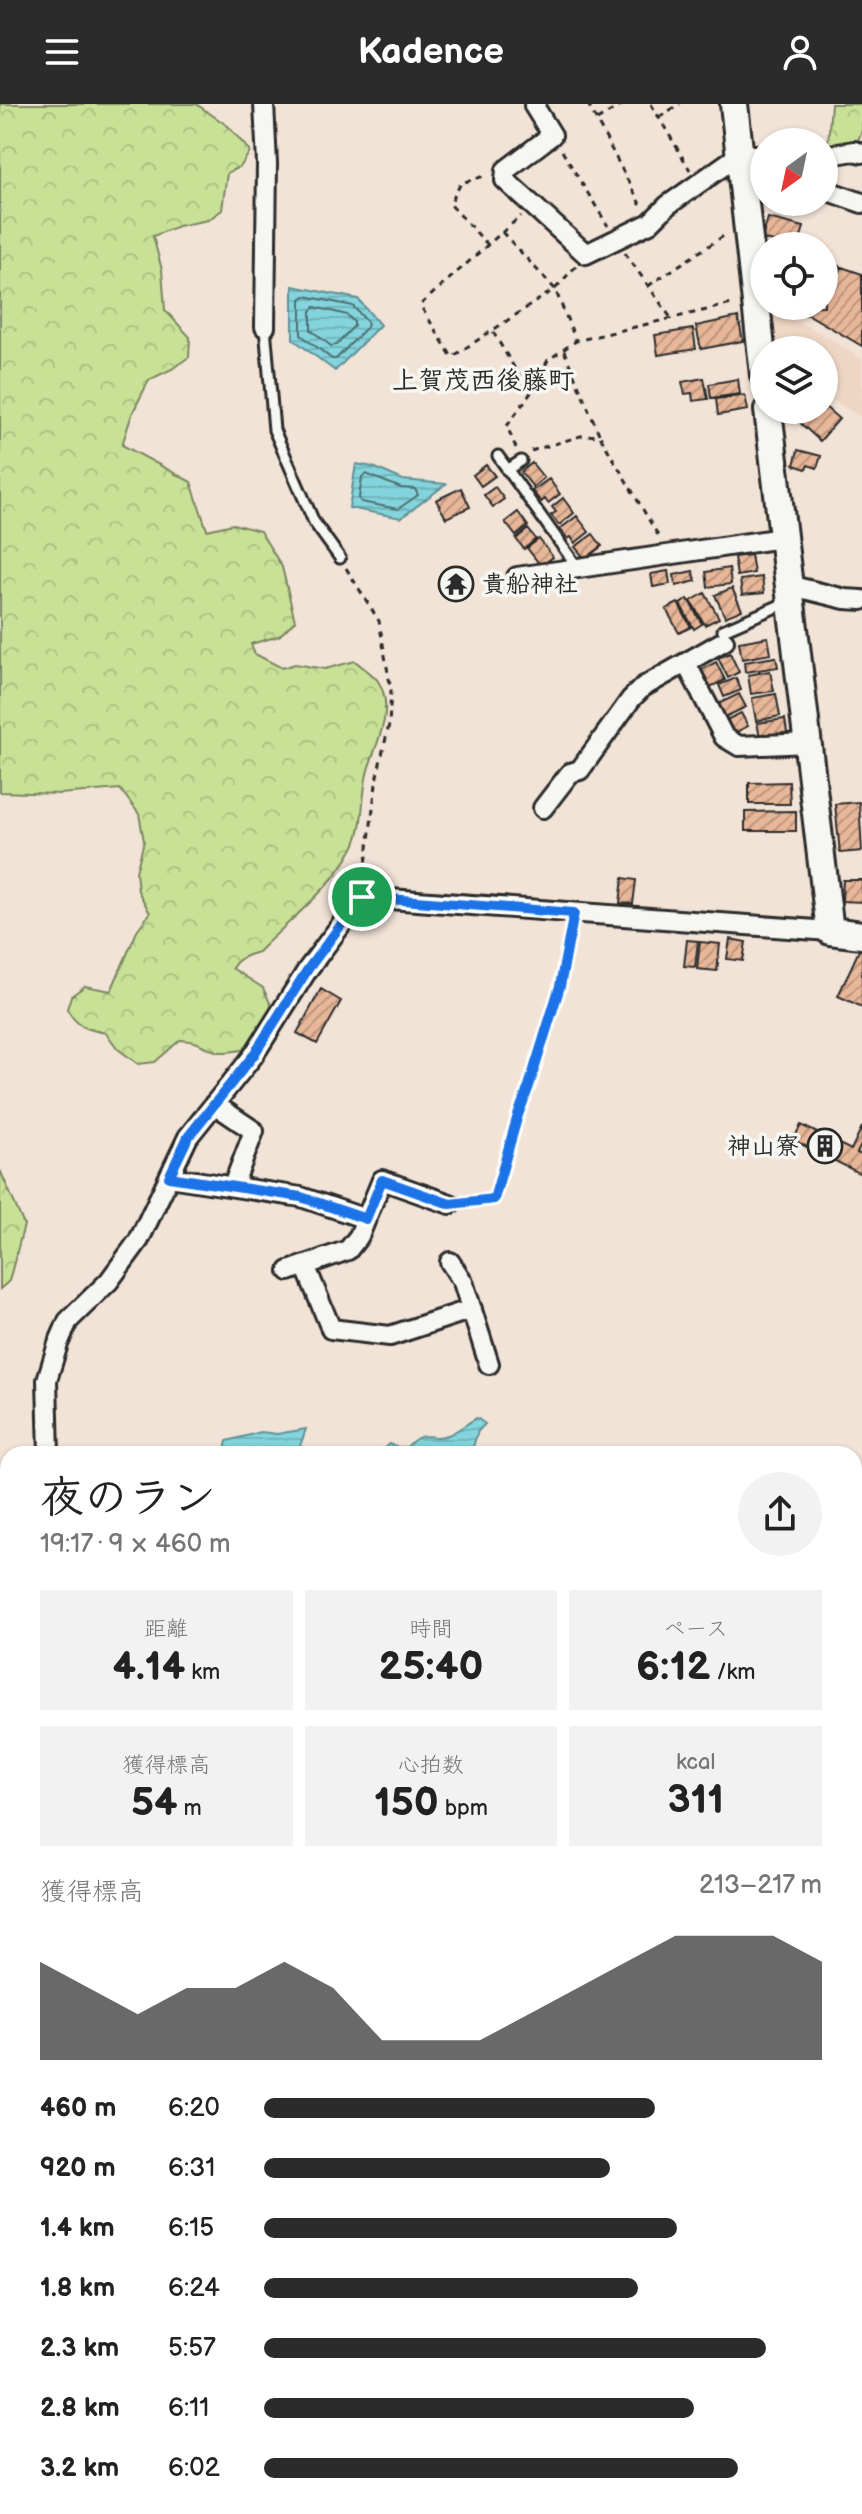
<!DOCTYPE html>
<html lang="ja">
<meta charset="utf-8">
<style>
body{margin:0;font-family:"Balsamiq Sans","Klee One",sans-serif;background:#f2f2f2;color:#222;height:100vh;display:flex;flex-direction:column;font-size:30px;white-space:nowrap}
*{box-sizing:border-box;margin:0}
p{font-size:26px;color:#767676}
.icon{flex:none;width:44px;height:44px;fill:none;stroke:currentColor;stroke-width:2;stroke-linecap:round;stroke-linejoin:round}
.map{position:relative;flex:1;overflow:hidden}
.details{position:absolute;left:0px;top:1342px;width:862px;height:1068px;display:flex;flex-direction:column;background:#fff;border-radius:24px 24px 0 0;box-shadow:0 2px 6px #0004}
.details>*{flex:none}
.needle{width:52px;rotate:213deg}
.tools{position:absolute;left:750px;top:24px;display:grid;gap:16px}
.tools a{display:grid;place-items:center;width:88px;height:88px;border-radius:50%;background:#fff;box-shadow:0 2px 6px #0004;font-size:40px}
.pin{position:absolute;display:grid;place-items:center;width:68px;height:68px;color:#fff;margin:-34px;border:4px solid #fff;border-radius:50%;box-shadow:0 2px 8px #0007}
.round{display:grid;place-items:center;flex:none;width:84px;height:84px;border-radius:42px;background:#f2f2f2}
.summary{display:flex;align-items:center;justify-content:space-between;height:136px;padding:0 40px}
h1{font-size:44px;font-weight:600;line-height:60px}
.stats{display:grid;grid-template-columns:repeat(3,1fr);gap:12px;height:136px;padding:8px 40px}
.stats div{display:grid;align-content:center;border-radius:0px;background:#f2f2f2;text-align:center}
.stats b{font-size:40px;font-weight:600}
.stats small{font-size:22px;font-weight:400}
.stats p{font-size:22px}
.chart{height:224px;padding:16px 40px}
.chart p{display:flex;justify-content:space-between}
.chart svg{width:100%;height:144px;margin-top:8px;fill:#2b2b2b;opacity:.7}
ul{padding:0 40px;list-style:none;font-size:26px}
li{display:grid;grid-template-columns:128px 96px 1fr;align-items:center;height:60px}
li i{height:20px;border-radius:10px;background:#2b2b2b}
header{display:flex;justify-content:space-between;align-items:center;height:104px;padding:0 40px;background:#2b2b2b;color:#fff;font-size:36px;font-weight:600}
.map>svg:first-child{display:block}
</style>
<header><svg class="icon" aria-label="menu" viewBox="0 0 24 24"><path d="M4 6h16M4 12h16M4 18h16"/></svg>Kadence<svg class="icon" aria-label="person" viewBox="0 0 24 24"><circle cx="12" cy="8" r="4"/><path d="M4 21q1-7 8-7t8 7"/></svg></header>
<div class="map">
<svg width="862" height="2410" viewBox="0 0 862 2410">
<defs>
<pattern id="forest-crowns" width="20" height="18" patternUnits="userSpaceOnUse" patternTransform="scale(2)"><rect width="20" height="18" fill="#c9e197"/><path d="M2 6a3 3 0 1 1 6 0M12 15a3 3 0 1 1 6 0" fill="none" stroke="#adc182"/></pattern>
<pattern id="water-rules" width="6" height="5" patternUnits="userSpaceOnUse" patternTransform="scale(2)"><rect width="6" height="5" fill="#83d4dc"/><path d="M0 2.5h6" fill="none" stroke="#71b6bd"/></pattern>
<pattern id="building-hatch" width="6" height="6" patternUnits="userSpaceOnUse" patternTransform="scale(2)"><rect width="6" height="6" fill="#e8b799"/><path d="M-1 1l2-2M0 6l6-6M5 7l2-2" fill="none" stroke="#bc957d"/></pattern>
</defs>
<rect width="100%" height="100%" fill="#f2e3d7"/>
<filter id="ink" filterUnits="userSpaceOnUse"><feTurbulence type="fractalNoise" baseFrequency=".0125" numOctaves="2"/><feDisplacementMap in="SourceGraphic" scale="16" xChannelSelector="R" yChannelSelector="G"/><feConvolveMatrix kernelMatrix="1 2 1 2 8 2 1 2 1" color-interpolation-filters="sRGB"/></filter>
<g filter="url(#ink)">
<!-- built -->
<path fill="#efd6c4" d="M765,203L817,227L862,255V314L833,296L838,287L824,277V246H769Z
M8,1606V1801L0,1791V1623Z
M854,1606L862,1618V2069L854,2078Z"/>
<!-- forest -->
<path fill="url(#forest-crowns)" stroke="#7a8661" stroke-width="2" d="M0,0H196L228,22L250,47L241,62L227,69L222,106L208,116L178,122L153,132L162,166L165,206L190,233L189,253L172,265L149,276L132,310L122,341L191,378L207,426L233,420L260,427L282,463L295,517L279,532L251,540L255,550L282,564L295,560L325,565L355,557C362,563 373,570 378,577C396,605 376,639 368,666C361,690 365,721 353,744C332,785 290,815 258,848C247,851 238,854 232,864L263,884L272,903C265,924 260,946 235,947C229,948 221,949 216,947C199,942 202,937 180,936L155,958L138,960L118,945L106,929C86,925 77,923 67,905L71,892L85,882L111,887L138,825L150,809L138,787L136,768L144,737L139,710L120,685L60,690L0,688Z
M831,0H862V26L854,47L827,52Z
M0,1066L24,1121L9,1177L0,1185Z
M8,1837V2402H771L783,2410H0V1841Z"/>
<!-- water -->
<path fill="url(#water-rules)" stroke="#609095" stroke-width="2" d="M293,182L358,195L380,221L335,267L293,235Z
M356,360L373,363L403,376L446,380L401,414L349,404Z
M477,1314L485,1320L478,1327L472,1346L479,1350H381V1347L389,1340L396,1343H407C424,1323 430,1338 448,1331C458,1327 467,1319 477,1314Z
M306,1325L300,1342L302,1350H224L227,1337L261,1328L277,1330Z"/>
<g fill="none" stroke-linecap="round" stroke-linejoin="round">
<!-- shore -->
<path stroke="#4e6f72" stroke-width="2" d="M305,192L353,202L368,219L367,223L336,255H332L301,231V195Z
M315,203L347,211L354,218V222L336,241L331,242L311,226V207Z
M366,370L401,384L415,385L418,391L398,405L361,398L359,394L362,373Z"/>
</g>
<!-- building -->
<path fill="url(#building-hatch)" stroke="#2b2b2b" stroke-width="2" d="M768,114L804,123L798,142H789L762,135Z
M824,157L862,170V242L809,211L765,203L824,202Z
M824,158L841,164L834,184L824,181Z
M738,213L743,237L701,245L696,222Z
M693,225L696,245L658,251L655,231Z
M704,274L708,295L693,297L692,289L685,290L682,278Z
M738,275L740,290L711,294L709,280Z
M745,291L748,306L718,311L716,295Z
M824,302L839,315L820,337L786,306H824Z
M798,346L821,352L817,364L808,361L806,365L794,361Z
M532,359L544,374L533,383L521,368Z
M486,361L495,372L481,382L473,371Z
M549,375L560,390L548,399L545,395L541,398L532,387Z
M495,383L504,395L493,403L484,391Z
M461,384L470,403L446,414L436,396Z
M563,394L574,409L559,421L551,411L556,408L552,403Z
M518,408L528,422L516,432L505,418Z
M577,412L589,428L575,439L571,433L568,435L560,425Z
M528,425L536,435L524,445L516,435Z
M593,430L602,442L585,455L575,443Z
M539,435L553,453L541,462L527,444Z
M751,451L754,469L737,472L734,453Z
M729,464L731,480L708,483L706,468Z
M668,467L670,480L653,483L651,470Z
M693,467L696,477L676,482L674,471Z
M762,473L764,489L742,491L740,476Z
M732,484L742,506L725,513L715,491Z
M705,489L719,514L705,521L691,497Z
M688,495L702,520L694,525L680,500Z
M678,499L691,523L679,529L666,505Z
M768,533L771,550L742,555L739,538Z
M730,549L739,568L728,574L718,554Z
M776,553L778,563L745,568L744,558Z
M716,558L725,576L710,583L701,566Z
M770,567L774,587L751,590L748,571Z
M736,574L741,586L724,593L719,581Z
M739,590L746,603L725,613L718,600Z
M776,590L780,612L756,617L752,594Z
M741,609L748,622L731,631L724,617Z
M785,615L787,629L760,633L757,619Z
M789,678L790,700H749V679Z
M859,698L862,747L840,749L835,700Z
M796,707V727H745V708Z
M623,774L636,776L633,800L620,799Z
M843,776H862V798L842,797Z
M730,835L746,838L743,857L727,855Z
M687,836L698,837L695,863L684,862Z
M700,838L720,840L717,867L697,865Z
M860,844L862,845V903L838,892Z
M321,885L341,897L317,940L297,929Z
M801,1021L851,1046L862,1023V1039L857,1049L862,1051L861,1070L793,1036Z
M854,1810L862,1819V1999L854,2007Z
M862,2152V2178L854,2183V2157Z"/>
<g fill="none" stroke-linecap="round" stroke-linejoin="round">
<!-- lane casing -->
<g stroke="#2b2b2b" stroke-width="15">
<path id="lane" d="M265,223L274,326L314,418L340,454
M498,352L578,464
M507,366L521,357
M723,526L790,497
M854,1646L862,1649
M0,1676L8,1681"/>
</g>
<!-- street casing -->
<g stroke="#2b2b2b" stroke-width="24">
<path id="street" d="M264,0L267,60L265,223
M536,0L534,2L552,31L506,66L505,76L586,150L650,119L668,101L739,51H764
M824,52L854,47L862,49
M827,52L825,86L862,99
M517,473L782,434
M788,481L845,495L862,496
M686,559L724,633L739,642L808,639
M543,704L570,669L580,666L631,595L643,583L724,537
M214,1000L254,1027L233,1082
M169,1073L301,1093L366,1115
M450,1158L463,1178L489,1260
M305,1161L331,1225L390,1232L472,1205
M289,1167L348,1146L359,1132L382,1076L450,1100
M49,1350L47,1276L58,1240L68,1217L109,1177L139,1136L188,1033L253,952L308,865L362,793L830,827"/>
</g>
<!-- secondary casing -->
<g stroke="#2b2b2b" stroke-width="32">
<path id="secondary" d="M734,0L764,271
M768,306L830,827L862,831"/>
</g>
<!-- primary casing -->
<g stroke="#2b2b2b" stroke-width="36">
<path id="primary" d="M854,2332L862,2316
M840,2402V2410"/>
</g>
<!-- path -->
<path stroke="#2b2b2b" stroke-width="3" stroke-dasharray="6 6" stroke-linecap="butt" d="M588,0L641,102
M651,0L690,66
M659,13L680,0
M597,16L623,0
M562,47L608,122
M502,128L555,185L452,253L420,201C454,171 487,141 521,112
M488,141L450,100L461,79L488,71
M625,149L671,214
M576,162L555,185L576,237
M648,182L725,131
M493,228L530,290
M564,247L600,332
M516,344L507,322L530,290L548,256L576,237L736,199
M531,347L584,331L600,332L659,433
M346,464L379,517L391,586L389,621L377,672L364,776
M466,1099L494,1095L518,1011L529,982L560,882L571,827
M0,1410L8,1412
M854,1424L862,1419
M0,1462L8,1464
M0,1604L8,1582"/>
<!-- lane -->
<use href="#lane" stroke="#f6f6f2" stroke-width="9"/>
<!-- street -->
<use href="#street" stroke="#f6f6f2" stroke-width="18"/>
<!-- secondary -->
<use href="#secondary" stroke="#f6f6f2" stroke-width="26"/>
<!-- primary -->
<use href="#primary" stroke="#f6f6f2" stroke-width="30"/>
</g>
</g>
<g fill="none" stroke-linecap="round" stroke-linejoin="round" filter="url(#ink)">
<!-- route casing -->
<g stroke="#fff" stroke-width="16">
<path id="route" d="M362,793L574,809L560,882L529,982L518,1011L494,1095L450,1100L382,1076L366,1115L301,1093L169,1073L188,1033L253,952L308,865Z"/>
</g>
<!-- route -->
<use href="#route" stroke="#1a73e8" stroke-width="10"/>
</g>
<!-- icons -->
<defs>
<g id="temple-ring" transform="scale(1.8)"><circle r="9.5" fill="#f6f6f2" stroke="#2b2b2b" stroke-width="1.5"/><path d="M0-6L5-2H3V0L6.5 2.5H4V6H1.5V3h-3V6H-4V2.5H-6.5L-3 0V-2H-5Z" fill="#2b2b2b"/></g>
<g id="building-ring" transform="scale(1.8)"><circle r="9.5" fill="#f6f6f2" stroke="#2b2b2b" stroke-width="1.5"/><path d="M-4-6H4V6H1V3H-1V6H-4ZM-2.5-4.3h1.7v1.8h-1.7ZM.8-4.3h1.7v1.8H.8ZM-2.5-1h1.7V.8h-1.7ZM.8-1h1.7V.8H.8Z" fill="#2b2b2b"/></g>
</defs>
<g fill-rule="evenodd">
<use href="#temple-ring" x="456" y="480"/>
<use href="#building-ring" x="825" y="1042"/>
</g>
<g text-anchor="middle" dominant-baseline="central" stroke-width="7" stroke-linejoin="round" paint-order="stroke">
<!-- poi labels -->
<g font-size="24" font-weight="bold" fill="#2b2b2b" stroke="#f6f6f2" text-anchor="start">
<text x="482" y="480">貴船神社</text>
<text x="799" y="1042" text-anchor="end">神山寮</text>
</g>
<!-- neighbourhood labels -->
<g font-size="26" font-weight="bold" fill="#2b2b2b" stroke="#f6f6f2">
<text x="483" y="277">上賀茂西後藤町</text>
</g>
</g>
</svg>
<div class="tools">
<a><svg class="needle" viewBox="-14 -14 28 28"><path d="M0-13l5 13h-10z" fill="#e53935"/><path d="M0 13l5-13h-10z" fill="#767676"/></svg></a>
<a><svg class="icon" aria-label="locate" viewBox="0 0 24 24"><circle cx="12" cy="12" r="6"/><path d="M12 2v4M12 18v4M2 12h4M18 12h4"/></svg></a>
<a><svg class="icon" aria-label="layers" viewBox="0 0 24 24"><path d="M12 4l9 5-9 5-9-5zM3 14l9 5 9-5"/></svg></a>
</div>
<div class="pin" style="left:362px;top:793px;background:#1e9e55"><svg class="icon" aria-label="arrive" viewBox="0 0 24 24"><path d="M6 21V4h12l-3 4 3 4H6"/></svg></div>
<section class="details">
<div class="summary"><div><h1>夜のラン</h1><p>19:17 · 9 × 460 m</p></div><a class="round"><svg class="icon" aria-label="share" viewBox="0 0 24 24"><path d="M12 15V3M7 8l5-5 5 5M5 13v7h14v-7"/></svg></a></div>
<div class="stats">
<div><p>距離</p><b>4.14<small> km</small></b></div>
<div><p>時間</p><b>25:40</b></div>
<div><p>ペース</p><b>6:12<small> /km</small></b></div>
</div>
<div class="stats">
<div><p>獲得標高</p><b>54<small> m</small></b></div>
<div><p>心拍数</p><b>150<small> bpm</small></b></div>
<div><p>kcal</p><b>311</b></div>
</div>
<div class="chart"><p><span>獲得標高</span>213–217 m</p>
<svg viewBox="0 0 160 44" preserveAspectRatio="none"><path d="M0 44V14L10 22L20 30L30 22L40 22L50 14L60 22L70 38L80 38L90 38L100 30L110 22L120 14L130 6L140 6L150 6L160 14V44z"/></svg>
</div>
<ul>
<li><b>460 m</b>6:20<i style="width:70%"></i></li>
<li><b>920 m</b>6:31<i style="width:62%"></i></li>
<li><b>1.4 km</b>6:15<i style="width:74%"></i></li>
<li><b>1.8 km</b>6:24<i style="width:67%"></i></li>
<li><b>2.3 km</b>5:57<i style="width:90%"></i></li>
<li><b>2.8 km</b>6:11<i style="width:77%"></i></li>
<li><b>3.2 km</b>6:02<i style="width:85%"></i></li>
</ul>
</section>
</div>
